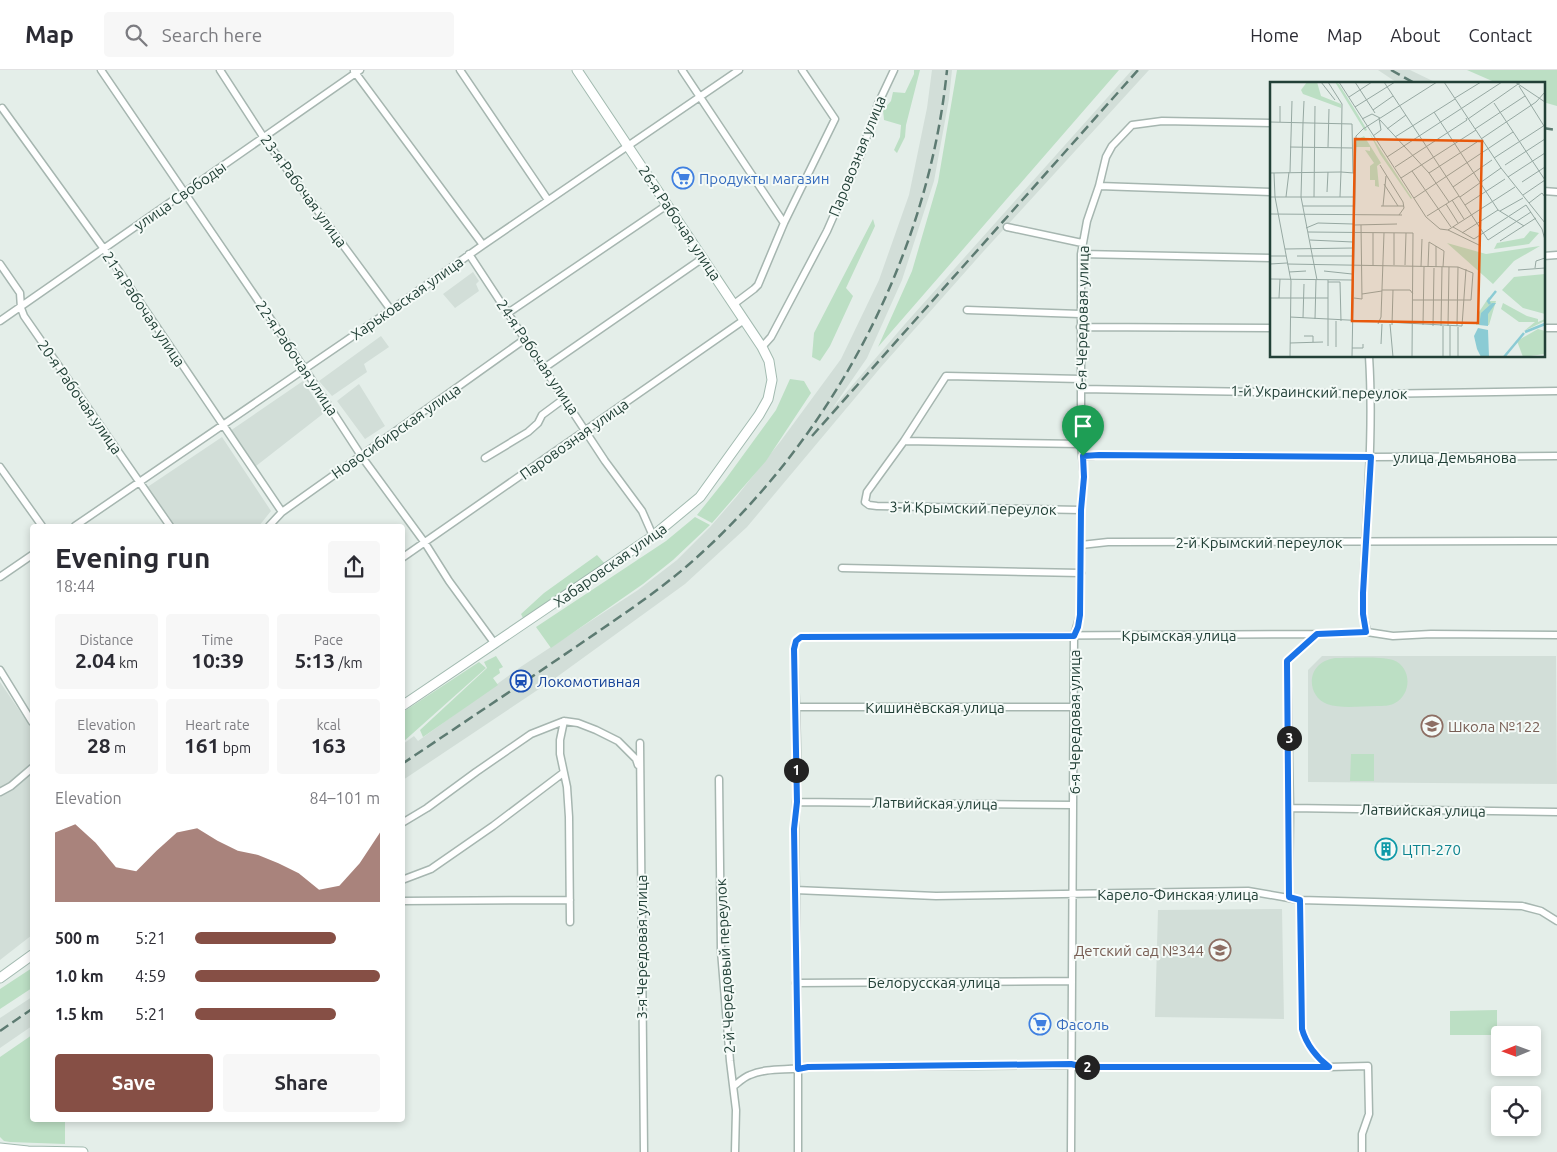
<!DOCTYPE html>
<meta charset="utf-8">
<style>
body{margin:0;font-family:Ubuntu,sans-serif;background:#f7f7f7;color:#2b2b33;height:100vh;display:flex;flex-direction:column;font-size:19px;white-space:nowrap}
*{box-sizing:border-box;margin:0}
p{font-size:16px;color:#7c7c81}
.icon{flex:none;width:28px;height:28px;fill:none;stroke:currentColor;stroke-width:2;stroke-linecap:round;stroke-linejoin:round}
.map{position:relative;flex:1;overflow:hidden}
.details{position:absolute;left:30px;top:454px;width:375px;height:598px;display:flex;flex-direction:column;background:#fff;border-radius:5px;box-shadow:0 2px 8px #0003}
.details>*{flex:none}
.needle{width:32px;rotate:269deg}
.buttons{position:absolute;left:1491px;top:956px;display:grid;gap:10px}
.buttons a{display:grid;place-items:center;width:50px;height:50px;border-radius:5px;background:#fff;box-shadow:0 2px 8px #0003;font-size:25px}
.pin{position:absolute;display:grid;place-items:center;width:42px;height:42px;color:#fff;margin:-51px -21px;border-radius:50% 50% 50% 0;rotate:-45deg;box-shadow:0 0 5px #0007}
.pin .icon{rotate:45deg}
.km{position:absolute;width:25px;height:25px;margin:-12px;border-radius:50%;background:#222;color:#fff;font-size:14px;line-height:25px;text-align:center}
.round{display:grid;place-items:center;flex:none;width:52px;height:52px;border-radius:5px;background:#f7f7f7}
.summary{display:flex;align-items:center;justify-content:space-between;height:85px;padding:0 25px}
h1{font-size:28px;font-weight:600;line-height:38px}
.metrics{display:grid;grid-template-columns:repeat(3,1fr);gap:8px;height:85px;padding:5px 25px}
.metrics div{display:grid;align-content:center;border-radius:5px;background:#f7f7f7;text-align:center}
.metrics b{font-size:21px;font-weight:600}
.metrics small{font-size:14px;font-weight:400}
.metrics p{font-size:14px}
.chart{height:140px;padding:10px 25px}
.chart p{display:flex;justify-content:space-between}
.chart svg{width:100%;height:90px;margin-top:5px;fill:#864f45;opacity:.7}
.action{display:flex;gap:10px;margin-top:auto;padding:10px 25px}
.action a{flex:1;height:58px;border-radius:5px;background:#864f45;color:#fff;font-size:20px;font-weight:600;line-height:58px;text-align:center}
.action a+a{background:#f7f7f7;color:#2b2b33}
ul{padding:0 25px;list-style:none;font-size:16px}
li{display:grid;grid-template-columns:80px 60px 1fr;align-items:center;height:38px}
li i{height:12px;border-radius:6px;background:#864f45}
header{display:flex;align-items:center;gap:30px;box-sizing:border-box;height:70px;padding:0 25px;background:#fff;border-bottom:1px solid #e1e1e2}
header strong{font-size:24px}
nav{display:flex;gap:28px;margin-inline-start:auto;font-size:18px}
.search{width:350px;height:45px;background:#f7f7f7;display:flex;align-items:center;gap:12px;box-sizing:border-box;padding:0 18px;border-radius:5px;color:#7c7c81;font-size:19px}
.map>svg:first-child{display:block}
</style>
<header>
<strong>Map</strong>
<div class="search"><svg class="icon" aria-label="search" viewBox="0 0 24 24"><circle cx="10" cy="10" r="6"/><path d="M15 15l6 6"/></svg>Search here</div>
<nav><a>Home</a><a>Map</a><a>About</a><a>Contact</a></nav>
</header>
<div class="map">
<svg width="1557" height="1082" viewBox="0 0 1557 1082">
<rect width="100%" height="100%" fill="#e4eee9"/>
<!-- built -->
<path fill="#d2ded8" d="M932,0H952L949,29L934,111L902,210L867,288L832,339L905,254L1132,0H1149L982,183L881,297L747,457L685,514L554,609L403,710V674L414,666L418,671L522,596L638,520L677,490L711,456L737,426L780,372L841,289L879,210L909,125L927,38Z
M1378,0H1410L1439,14H1399Z
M473,202L479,211L476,214L479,221L455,238L443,224Z
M381,266L389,277L364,294L367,302L332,326L319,311Z
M303,311L324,343L256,396L230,361Z
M359,314L385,356L365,369L337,331Z
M222,367L271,441L259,456H174L146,418Z
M1322,586H1556L1557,714L1308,712V600Z
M0,612L32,659V865L0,890Z
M1282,839L1284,949L1155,947L1158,840Z
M32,927V956L0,978V948Z"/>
<!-- green -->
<path fill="#bcdfc4" d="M914,0H920L906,55L905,67L897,83L894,80L900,67L901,55L884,50L883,40L891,31L893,22L905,23L914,4Z
M957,0H1119L878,277L912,201L938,112Z
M1467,0H1557V36L1543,32V14H1499Z
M873,149L875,156L846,218L853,226L830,276L820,291L812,287L814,263Z
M790,309L804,311L811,323L766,391L712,453L697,445L725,410L776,340Z
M695,447L710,455L673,490L643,514L551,578L536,557L666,471Z
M597,485L606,495L524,550L521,544L544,523Z
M496,586L503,597L499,599L500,603L493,608L498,615L423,667L420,660L487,598L484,592Z
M1335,588C1350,588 1379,586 1393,590C1412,597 1412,624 1395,633C1390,636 1383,636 1377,636C1361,636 1341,639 1327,634C1311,628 1307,607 1318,596C1323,591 1329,589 1335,588Z
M479,592L486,598L403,672V642Z
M1351,684H1374V711H1350Z
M32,898V918L0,939V919Z
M1497,940V965H1450V941Z
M32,965V1049H65V1074L10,1072L4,1071L0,1067V987Z"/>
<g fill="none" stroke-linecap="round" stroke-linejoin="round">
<!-- minor casing -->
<g stroke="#a6b6b0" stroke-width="9">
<path id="minor" d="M101,0L304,298L362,387L425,473L449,511L495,574
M220,0L264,68L391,240
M460,0L548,130
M682,0L784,153
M354,1L483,175
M2,38L104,179L282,442
M1099,116L1271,122
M1543,121L1557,122
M1007,157L1082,173
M469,184L605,391L642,441L653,466
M1081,184L1271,188
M1543,186L1557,185
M0,194L20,223L21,238L24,246L170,456
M734,234L754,219L758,215L784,153L835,49L802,0
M967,240L1080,244
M508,243L667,135
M0,251L360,0
M1080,257L1271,258
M1543,258H1557
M762,277L771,267L827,161L860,86L878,34L894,0
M544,298L703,188
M1081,309L946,306L904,371L867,422L865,432L869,435L877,436L1081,440
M1082,319L1372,324L1557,321
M904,371L1081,374
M1083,387L1099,385L1371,387L1557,386
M485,388L528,362L538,353L542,345L565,328
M0,397L42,456
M75,456L391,240L483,175L739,0
M269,456L282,442L525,269
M1081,475L1108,472L1557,471
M402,488L744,250
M842,498L1081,503
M0,507L32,485
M1367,562L1363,544V523C1366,444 1374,365 1369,286
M0,600L32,652
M796,637H1074
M564,651L560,670V684L567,717L569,747L570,852
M640,673L644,1082
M719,709L721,881L730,991L736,1040L735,1082
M0,722L11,716L32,698
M797,732L1073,735
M1290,738L1557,742
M402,753L427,738L476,702L531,664L564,651L578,653L596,660L618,671L636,689L638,695
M402,810L431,799L493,756L563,703
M795,820L936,826L1248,821L1300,830L1522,836L1541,841L1557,851
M1289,827L1290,738L1287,591L1317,564
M1300,830L1302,959C1306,974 1317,988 1329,997
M402,831L570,830
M796,913L1072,911
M734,1016C739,1012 744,1007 750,1005C768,997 789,1001 808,997L1071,995L1084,997H1329L1368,996L1369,1044L1362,1064V1082
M798,1082V999L795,759C799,699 796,639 794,579L796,571L801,567L1317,564L1367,562L1393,566L1431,564L1557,565
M1071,1082L1074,566L1080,545L1081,440L1084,407L1081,374V184L1087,151L1099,116L1106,87L1112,76L1132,55L1162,51L1271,53"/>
</g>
<!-- secondary casing -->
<g stroke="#a2bab0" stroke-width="11">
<path id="secondary" d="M402,636L653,466L700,427L759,345L768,329L772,310L769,291L762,277L577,0
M0,908L32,885
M0,1078L28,1081L83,1082"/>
</g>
<!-- minor -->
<use href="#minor" stroke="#fff" stroke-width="6"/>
<!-- secondary -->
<use href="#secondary" stroke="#fff" stroke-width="9"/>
<!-- rail -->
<path stroke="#5d7b72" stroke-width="2.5" stroke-dasharray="10 5" stroke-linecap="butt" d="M1391,0L1416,14
M1543,58L1557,60
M812,366L1138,0
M402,694C463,653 523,613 583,572C618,548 654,524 687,496C830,372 928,189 947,0
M0,961L32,939"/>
</g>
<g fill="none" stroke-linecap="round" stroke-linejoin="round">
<!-- route casing -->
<g stroke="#fff" stroke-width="10">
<path id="route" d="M1099,385L1371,387L1363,523V544L1366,562L1317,564L1287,591L1289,827L1300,830L1302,959C1306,974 1317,988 1329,997H1084L1071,994L808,997L798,999L794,759L797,732L794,579L796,571L801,567L1074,566L1078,557L1080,545L1081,440L1084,407L1083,386Z"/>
</g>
<!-- route -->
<use href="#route" stroke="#1a73e8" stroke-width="6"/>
</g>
<!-- icons -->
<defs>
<g id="supermarket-ring" transform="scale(1.125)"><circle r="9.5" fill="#f4faf7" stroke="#3f7fe0" stroke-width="1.5"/><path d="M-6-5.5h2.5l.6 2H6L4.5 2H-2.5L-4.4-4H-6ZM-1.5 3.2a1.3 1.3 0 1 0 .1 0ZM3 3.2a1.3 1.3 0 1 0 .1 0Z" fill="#3f7fe0"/></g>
<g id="station-ring" transform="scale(1.125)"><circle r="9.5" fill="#f4faf7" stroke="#1a4fb4" stroke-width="1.5"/><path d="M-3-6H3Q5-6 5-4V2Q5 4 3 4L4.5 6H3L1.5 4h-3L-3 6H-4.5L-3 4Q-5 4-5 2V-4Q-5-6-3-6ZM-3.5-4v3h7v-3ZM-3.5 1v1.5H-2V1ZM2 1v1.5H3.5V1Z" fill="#1a4fb4"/></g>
<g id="school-ring" transform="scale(1.125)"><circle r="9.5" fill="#f4faf7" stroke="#8d6e63" stroke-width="1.5"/><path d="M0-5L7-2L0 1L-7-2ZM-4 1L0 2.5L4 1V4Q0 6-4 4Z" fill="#8d6e63"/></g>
<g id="building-ring" transform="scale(1.125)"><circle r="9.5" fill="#f4faf7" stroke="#0f9aa8" stroke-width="1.5"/><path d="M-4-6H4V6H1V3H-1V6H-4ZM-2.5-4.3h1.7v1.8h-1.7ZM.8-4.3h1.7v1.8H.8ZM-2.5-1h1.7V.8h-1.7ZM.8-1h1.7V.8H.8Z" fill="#0f9aa8"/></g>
</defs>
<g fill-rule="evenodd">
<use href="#supermarket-ring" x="683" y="108"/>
<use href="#station-ring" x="521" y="611"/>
<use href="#school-ring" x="1432" y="656"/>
<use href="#building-ring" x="1386" y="779"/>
<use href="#school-ring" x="1220" y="880"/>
<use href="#supermarket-ring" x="1040" y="954"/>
</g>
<g text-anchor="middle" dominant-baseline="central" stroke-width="4" stroke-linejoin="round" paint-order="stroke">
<!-- street labels -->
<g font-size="15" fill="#224037" stroke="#f4faf7">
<text transform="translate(857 86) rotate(-68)">Паровозная улица</text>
<text transform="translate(304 121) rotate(54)">23-я Рабочая улица</text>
<text transform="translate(180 126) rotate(-35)">улица Свободы</text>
<text transform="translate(680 153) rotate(56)">26-я Рабочая улица</text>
<text transform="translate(407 228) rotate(-35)">Харьковская улица</text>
<text transform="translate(144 239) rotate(56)">21-я Рабочая улица</text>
<text transform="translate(1082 248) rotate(-89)">6-я Чередовая улица</text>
<text transform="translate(538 287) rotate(56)">24-я Рабочая улица</text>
<text transform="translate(297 288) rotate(56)">22-я Рабочая улица</text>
<text transform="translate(1319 322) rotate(1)">1-й Украинский переулок</text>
<text transform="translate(80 327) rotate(55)">20-я Рабочая улица</text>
<text transform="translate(396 361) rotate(-35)">Новосибирская улица</text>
<text transform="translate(574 369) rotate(-35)">Паровозная улица</text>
<text x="1455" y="387">улица Демьянова</text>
<text transform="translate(973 438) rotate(1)">3-й Крымский переулок</text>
<text x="1259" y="472">2-й Крымский переулок</text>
<text transform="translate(610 495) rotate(-35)">Хабаровская улица</text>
<text x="1179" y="565">Крымская улица</text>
<text x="935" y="637">Кишинёвская улица</text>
<text transform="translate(1074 652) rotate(-90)">6-я Чередовая улица</text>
<text transform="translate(935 733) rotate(1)">Латвийская улица</text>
<text transform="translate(1423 740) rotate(1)">Латвийская улица</text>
<text x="1178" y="824">Карело-Финская улица</text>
<text transform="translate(641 877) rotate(-90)">3-я Чередовая улица</text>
<text transform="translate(725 896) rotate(-93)">2-й Чередовый переулок</text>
<text x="934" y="912">Белорусская улица</text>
</g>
<!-- shop labels -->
<g font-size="15" fill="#366cbe" stroke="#f4faf7" text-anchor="start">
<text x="699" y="108">Продукты магазин</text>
<text x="1056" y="954">Фасоль</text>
</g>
<!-- transit labels -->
<g font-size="15" fill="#164399" stroke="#f4faf7" text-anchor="start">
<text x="537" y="611">Локомотивная</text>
</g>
<!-- education labels -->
<g font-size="15" fill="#785e54" stroke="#f4faf7" text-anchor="start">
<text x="1448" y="656">Школа №122</text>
<text x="1204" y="880" text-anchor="end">Детский сад №344</text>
</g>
<!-- culture labels -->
<g font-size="15" fill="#0d838f" stroke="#f4faf7" text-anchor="start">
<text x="1402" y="779">ЦТП-270</text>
</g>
</g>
<!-- overview -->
<g transform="translate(1270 12)">
<rect width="275" height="275" fill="#e4eee9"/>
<path d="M37,0H47L51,14L71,22V26L33,12L31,8ZM65,0L69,2L87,31L97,48L95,49ZM99,50L142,116L141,117L110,72ZM94,54L111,81L107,84L109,105L105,104V98H100V84L104,81L95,68L100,69V65H86L87,58ZM260,149L269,151L259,162L224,167L227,161L254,156ZM177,161L216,172L270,164L244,179L223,202ZM275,192V232L253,226L232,208L244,195ZM219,215L220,219H226L219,243H206L209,230ZM233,221L257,234L268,237V240L275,237V239L254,249L265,240H249L231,227ZM268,247L275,249V272L253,275L247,259Z" fill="#bcdfc4"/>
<path d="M222,221H226L218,232V244L209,243L211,231ZM208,246L218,248L219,275H211L207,267L204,254Z" fill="#8bcbd4"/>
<path fill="none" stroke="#8bcbd4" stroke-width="2.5" d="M220,222L218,219L226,209M255,250L275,242M234,275L254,251"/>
<path fill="none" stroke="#96a8a2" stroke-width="1" d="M51,0L65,18M58,0L72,22L71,90L84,91M69,0L156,135L170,147L178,148L245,105M85,0L105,31M114,0L218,158L261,130M174,0L231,86L275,141M245,0L275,20M249,4L274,44M79,15L102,0M185,16L211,0M224,21L275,98M85,25L125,0M103,28L123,14M164,30L228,128L254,144M92,37L102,32L110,36M198,37L251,0M110,38L159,91L179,120M0,40L82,42L83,91M10,40V24M33,41L31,115L47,198M33,41L34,19M117,47L136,33M205,47L255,14M103,54L111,48L109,36M125,55L185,17M211,57L266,20L275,10M20,65L83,66M58,65L59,27M117,75L232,0M224,76L275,43M110,83L133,120L134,126L129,133M235,83L275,57M125,85L197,38L196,36M142,89L181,145M20,90L22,19M0,91L71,90L70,115M4,91L5,115L21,199L20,275M159,91L207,60M238,95L275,71M131,96L206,48M252,100L275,85M114,102L128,124M183,105L222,78M57,110L58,90M253,113L275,98M0,115H84M16,115L19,90M44,115L45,24M190,115L231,86M144,116L243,50M182,118L194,137M259,121L272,111L275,115M176,122L188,141M195,123L235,97M33,124H83M111,124H134M113,124L116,94M230,129L253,116M0,132L132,133M157,134L189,114M84,143L127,142M183,145L204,157L256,123L272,147L275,158M36,146L48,141L83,142M178,148L211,164M38,150L143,151L142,275M192,151L228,128M40,158L83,160M230,159L266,136M15,167L83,166M0,174H16M27,174H82M0,182L17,181M17,182L188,185L203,191L201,218H143M103,183V151M124,183V151M135,183L136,151M151,185L152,157M158,185L159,160L174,169L173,185M166,185V164M265,186L266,179L275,176M248,188L275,186M54,189L82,192M19,190L36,189M0,197L82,198M58,198V264M58,200H70L71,239M112,208H140L143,212M92,212L112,209M0,216H58M9,216L10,197M84,216L92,217L91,143M20,235L192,244L196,187M33,236L34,202M45,237L46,198M108,242L111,235L114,151M120,242L123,275M122,243L123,208M153,243L154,185M163,244L164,186M171,244L172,185M178,244L179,185M180,244V275M187,244L188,185M188,245V275M34,254H43V260M20,261L53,260M111,262L112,242M66,265V239M82,266H93V262M82,275L86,54L93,47L167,0M173,275V244"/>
<path fill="#e8590c" fill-opacity="0.15" stroke="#e8590c" stroke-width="2.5" d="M85,57L212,59L208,241L82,239Z"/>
<rect width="275" height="275" fill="none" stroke="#224037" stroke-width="2.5"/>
</g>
</svg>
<div class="buttons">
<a><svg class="needle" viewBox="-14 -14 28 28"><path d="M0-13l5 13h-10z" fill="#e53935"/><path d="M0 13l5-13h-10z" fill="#7c7c81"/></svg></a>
<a><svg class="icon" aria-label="locate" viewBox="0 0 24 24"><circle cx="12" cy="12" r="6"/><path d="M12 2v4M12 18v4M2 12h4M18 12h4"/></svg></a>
</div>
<div class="pin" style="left:1083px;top:386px;background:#1e9e55"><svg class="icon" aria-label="arrive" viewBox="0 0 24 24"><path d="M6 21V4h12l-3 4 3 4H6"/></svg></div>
<b class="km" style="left:796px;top:700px">1</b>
<b class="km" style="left:1087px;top:997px">2</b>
<b class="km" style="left:1289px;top:668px">3</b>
<section class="details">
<div class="summary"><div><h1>Evening run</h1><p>18:44</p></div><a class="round"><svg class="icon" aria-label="share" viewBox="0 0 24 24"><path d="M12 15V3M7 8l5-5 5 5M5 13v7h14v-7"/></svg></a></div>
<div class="metrics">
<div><p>Distance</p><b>2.04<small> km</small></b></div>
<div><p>Time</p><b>10:39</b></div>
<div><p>Pace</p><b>5:13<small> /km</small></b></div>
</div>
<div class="metrics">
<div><p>Elevation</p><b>28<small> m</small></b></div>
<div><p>Heart rate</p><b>161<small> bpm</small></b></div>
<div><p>kcal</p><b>163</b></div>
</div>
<div class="chart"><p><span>Elevation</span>84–101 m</p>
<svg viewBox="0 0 160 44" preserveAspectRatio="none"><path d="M0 44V10L10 6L20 15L30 27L40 29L50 19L60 10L70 8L80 14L90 19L100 21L110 25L120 30L130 38L140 36L150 25L160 10V44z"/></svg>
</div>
<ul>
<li><b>500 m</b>5:21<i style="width:76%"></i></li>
<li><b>1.0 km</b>4:59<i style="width:100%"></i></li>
<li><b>1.5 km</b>5:21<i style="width:76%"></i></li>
</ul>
<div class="action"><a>Save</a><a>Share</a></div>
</section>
</div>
